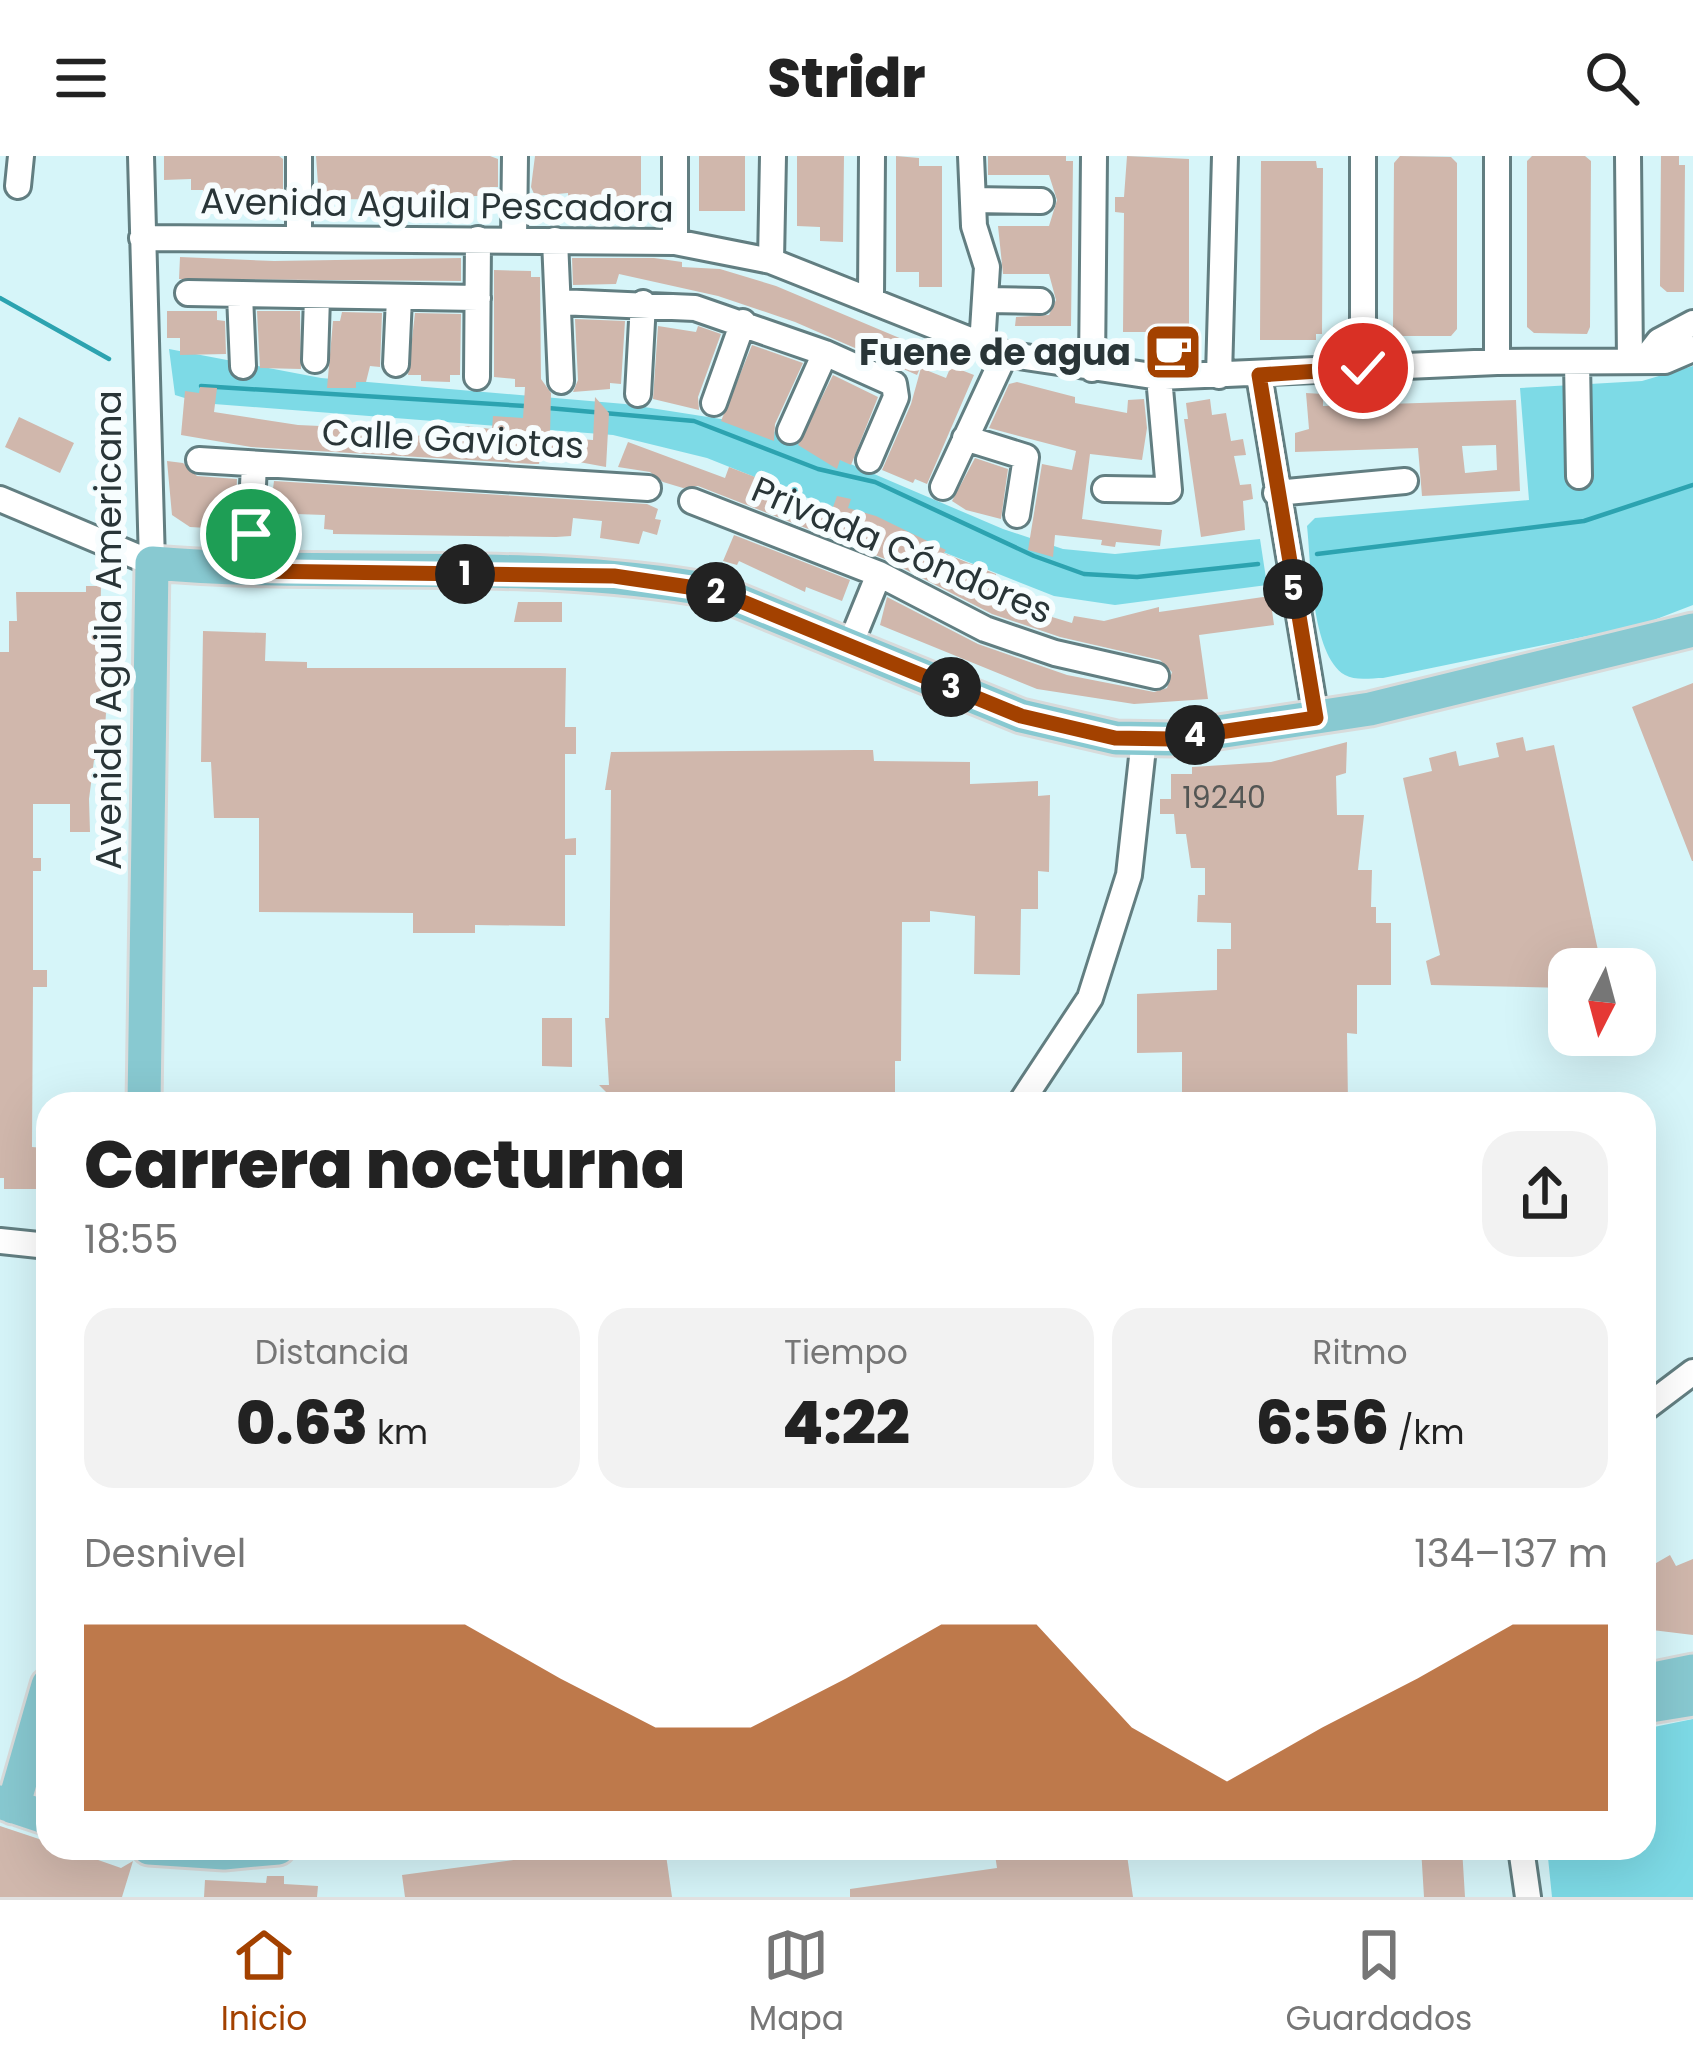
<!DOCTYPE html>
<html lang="es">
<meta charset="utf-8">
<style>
body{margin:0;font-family:Poppins,sans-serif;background:#f2f2f2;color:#222;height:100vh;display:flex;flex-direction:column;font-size:45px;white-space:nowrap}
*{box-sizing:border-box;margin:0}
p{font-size:39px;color:#767676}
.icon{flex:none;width:66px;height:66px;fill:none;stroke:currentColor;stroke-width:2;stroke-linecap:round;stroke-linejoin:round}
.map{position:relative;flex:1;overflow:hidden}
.sheet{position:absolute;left:36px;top:936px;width:1620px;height:768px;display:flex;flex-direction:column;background:#fff;border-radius:36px;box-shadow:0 12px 48px #0002}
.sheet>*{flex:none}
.needle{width:78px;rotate:186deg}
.buttons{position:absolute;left:1548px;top:792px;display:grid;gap:24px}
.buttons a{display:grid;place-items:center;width:108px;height:108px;border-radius:24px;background:#fff;box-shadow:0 12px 48px #0002;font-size:60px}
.pin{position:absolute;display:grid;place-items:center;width:102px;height:102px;color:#fff;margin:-51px;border:6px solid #fff;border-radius:50%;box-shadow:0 3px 12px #0007}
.km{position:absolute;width:60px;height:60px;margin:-30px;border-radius:50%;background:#222;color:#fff;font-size:33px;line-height:60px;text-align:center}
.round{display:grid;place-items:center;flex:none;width:126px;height:126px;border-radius:36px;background:#f2f2f2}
.headline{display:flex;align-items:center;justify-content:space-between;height:204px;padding:0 48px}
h1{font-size:66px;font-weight:800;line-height:90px}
.metrics{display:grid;grid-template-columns:repeat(3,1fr);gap:18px;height:204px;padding:12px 48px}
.metrics div{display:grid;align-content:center;border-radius:30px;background:#f2f2f2;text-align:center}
.metrics b{font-size:60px;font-weight:800}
.metrics small{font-size:33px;font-weight:400}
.metrics p{font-size:33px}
.chart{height:336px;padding:24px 48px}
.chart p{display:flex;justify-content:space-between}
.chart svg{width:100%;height:216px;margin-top:12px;fill:#a34100;opacity:.7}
header{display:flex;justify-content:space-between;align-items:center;height:156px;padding:0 48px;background:#fff;font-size:54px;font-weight:800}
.tab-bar{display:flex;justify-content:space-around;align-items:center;height:168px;border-top:3px solid #e0e0e0;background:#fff;font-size:33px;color:#767676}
.tab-bar a{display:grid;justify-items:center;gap:6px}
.tab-bar .active{color:#a34100}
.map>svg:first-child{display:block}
</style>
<header><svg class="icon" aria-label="menu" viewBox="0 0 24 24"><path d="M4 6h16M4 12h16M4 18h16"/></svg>Stridr<svg class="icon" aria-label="search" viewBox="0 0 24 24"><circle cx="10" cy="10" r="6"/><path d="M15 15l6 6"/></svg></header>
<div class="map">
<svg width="1693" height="1741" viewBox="0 0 1693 1741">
<rect width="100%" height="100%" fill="#d6f5f9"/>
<!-- green -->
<path fill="#7ddae6" d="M169,193L321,222L625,248L759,269L1003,373L1063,393L1115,398L1260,383L1267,429L1115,449L1054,440L707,302L613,279L201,247L175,239Z
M1693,210V449L1641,469L1383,522C1371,522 1355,525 1345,519C1311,499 1311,406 1307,370L1315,362L1529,344L1520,232L1642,225Z
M1693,1563V1741H1552L1547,1692H1644V1573Z"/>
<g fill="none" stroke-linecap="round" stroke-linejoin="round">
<!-- stream -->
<path stroke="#2ca3b0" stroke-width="4.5" d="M0,142L109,203
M201,230L525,250
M548,252L694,265L818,313L875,326L1034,400L1084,418L1137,421L1258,408
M1317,398L1584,365L1693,329"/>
</g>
<!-- building -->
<path fill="#d0b7ac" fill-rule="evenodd" d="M164,0H279L283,3V43H204L203,34H191V23L164,24Z
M316,0H490L498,3V31H490V40H474V44L319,43Z
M535,0H641V50L568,51V37L535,40L531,31Z
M699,0H745V55H699Z
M797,0H844L843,86L820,85V71L797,70Z
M896,0L919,2V10H942V131H919V116H896Z
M988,0H1066V5H1073L1071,170H1015L1016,161L1049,159L1056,144L1049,118H1003L998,70H1049L1057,44L1049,19H988Z
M1127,0L1189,3V176H1123L1124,57L1115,56V41H1124Z
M1400,0L1451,1L1457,7V173L1451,180H1400L1393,173L1394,7Z
M1532,0H1585L1591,5L1590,171L1587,178L1534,177L1527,171V5Z
M1661,0H1679V9H1685L1684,136H1667L1660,130Z
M1261,5H1316L1317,12H1323L1322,178H1316V184H1260Z
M180,101L274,105L461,102V125L179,123Z
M572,102H654L682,106V111L720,113L776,130L928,194L917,219L795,166L718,140L619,118L616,128L573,129Z
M494,114L531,115V121H540L541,223L551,237L550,281L593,284L595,241L609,257L606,311L541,299L539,308H533L251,291L181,279L185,235L199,237L200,231L217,232L214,256L298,269L409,274V280L462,278L465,270L492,273L493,260L523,262L525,231H515V223L494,221Z
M167,155H217V164L225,165L226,198L180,199V182H167Z
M257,155H300L301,213L260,212Z
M342,156L382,157L380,211L370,210L366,226H356V232H327L333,165H340Z
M415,157L461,158L460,219H450V226L421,225V219H408Z
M575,163L625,165L621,228L610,227V233L573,236L578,224Z
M658,170L696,176L698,170L721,178L698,241L699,254L653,243Z
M752,189L803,207L775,268L774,285L721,265Z
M951,210L974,219L927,328L915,323L913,327L882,314L911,248L921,212L946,222Z
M833,219L878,241L851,309L840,304L837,313L798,289Z
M1017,226L1075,241V247L1127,257L1128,244L1144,243L1147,272L1142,304L1090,298L1082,363L1162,374L1160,390L1116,386L1115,391L1101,389L1102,384L1055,379L1053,401L1028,394L1042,308L1072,314L1076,295L989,272L1009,228Z
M1306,237L1323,238V250L1516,244L1520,335L1422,340L1418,292L1295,296V277L1309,273ZM1496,289L1497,314L1465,317L1462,290Z
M1210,243L1212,259L1226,257L1231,285L1243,283L1246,299L1234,300L1240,329L1251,328L1253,343L1243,345L1245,374L1201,381L1184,263H1188L1186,247Z
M19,261L74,287L60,317L5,291Z
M628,286L725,322L729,311L755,321L793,336L789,346L829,362L837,340L851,343L848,352L876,360L946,394L944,397L996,418V423L1022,435L1019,444L1042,458L1072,467L1074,460L1104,465L1159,451V456L1270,440L1274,469L1199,479L1208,543L1134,548L1037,533L880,469L887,441L978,488L1067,519L1154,536L1167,532L1172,516L1160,504L1060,481L992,458L885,403L698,330L683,332L663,326L650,316L618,311Z
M975,302L1008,313L1001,363L966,354L952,345Z
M167,305L183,307L197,320L237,323L235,367L225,366V373L190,371L172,359Z
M274,325L647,348L658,353L655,363L661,364L657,379L643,375L639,388L600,382L602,365L573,362L571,380L556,381L333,378V374L324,373L325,359L296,358L295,378L267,377Z
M734,379L850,424L842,445L806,431L805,436L739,405L737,409L723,405Z
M86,430H101L99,527L102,540H109L110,557H106L105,572L99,571V604H94L89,643L90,676H70V648H33V702H41V715H33V814H47V831H33L32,991L45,992L44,1033H4V1022H0V496H9V465H17L16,436H86Z
M518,446H562V466H514Z
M203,475L266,477L265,505L307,506V512H566L565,571H576V598H565V683L576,682V699H565V770L475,769V777H413V757L259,756V662H214L211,606H201Z
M1693,527V705H1692L1632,551Z
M1523,581L1526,595L1554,589L1602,813H1569V832L1431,829L1426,805L1440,799L1403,622L1432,615L1429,602L1456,595L1459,610L1499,601L1496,587Z
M1347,586L1346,617L1336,620L1337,659H1364L1358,714H1372L1371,751H1376V767H1391V829H1357V878L1347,877L1348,948H1182V896L1137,897V838L1217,834V793H1231V767L1197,766L1198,739H1205V712H1191L1186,678H1176L1174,658H1160V643H1171V618H1192V611L1271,606Z
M857,594H873L874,605L970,606V628L1038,625V640L1050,639L1049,716L1038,715V753H1021L1020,819L974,818L975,760L930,755V766H902L901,905H895V940L886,948H618L599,929H609L605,862H609L611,634H605L611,596Z
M542,862H572V911L542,910Z
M1670,1399L1676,1410L1693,1403V1479L1644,1473V1414Z
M0,1670L48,1686V1692H64L121,1712L133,1705L122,1741H0Z
M603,1692H665L672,1741H405L402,1719Z
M994,1692H1126L1133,1741H850V1733L997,1712Z
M1421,1692H1462L1465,1741H1424Z
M267,1720H284V1728L318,1730L317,1741H204L205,1724L266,1727Z"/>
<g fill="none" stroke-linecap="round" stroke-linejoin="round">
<!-- minor casing -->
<g stroke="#627e81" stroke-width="30">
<path id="minor" d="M675,0V86
M971,0L974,70L987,111L982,190
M1497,0V206
M1628,0L1630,205
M18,30L21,0
M973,44L1041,45
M142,82L675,86L771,105L1005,198L1159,221L1497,206L1665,205L1693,193
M299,83V0
M514,83L515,0
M555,84L561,225
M771,105L773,0
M188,137L478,142
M240,139L243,210
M871,141L872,0
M987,144L1040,145
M559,146L695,152L825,197L894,228L896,241L869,304
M1645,203L1659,185L1693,167
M315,204L317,141
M1577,206L1579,320
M396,208L399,142
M1363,212V0
M1092,213L1094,0
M1259,219L1316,562
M1219,220L1225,0
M477,221L478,83
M638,238L643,147
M714,247L743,166
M790,275L825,197
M965,282L1026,301L1017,359
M199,304L648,332
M943,331L1005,198
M1105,333L1169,334L1159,221
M1276,337L1405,325
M0,343L152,407L141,0
M692,345L879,418L985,473L1055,497L1156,520
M249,415L254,308
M850,489L879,418
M1020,948L1090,842L1129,719L1144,583
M0,1085L48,1090
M1644,1253L1693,1216
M1521,1692L1528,1741"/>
</g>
<!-- major casing -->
<g stroke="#d8dbdb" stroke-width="39">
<path id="major" d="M144,948L152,407C339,423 531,401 715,435L1021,560L1116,582L1172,583L1370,553L1693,474
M1644,1525L1693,1515
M1644,1551L1693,1543
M0,1646L48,1662
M13,1651L48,1529
M149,1692L224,1697L278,1692"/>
</g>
<!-- minor -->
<use href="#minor" stroke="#fff" stroke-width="24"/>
<!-- major -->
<use href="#major" stroke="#88c9d1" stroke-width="33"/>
</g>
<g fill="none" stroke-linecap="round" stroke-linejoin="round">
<!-- route casing -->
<g stroke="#fff" stroke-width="24">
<path id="route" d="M251,378L249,415L614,420L716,435L1021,560L1115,582L1172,583L1316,562L1259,219L1363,212"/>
</g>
<!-- route -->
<use href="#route" stroke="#a34100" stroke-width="15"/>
</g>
<!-- icons -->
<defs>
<g id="cafe-square" transform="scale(3)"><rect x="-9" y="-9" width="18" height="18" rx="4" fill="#a34100" stroke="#f7fdfe"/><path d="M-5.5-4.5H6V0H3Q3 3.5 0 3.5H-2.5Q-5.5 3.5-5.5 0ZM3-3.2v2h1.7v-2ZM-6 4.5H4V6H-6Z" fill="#fff"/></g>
</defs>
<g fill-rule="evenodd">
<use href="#cafe-square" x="1173" y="196"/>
</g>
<g text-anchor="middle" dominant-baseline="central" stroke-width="12" stroke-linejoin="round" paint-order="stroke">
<!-- number labels -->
<g font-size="30" fill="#535654">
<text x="1224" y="641">19240</text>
</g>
<!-- street labels -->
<g font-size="36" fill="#293537" stroke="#f7fdfe">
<text transform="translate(437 49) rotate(1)">Avenida Aguila Pescadora</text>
<text transform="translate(453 283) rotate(3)">Calle Gaviotas</text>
<text transform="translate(902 394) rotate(23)">Privada Cóndores</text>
<text transform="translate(108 474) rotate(-90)">Avenida Aguila Americana</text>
</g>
<!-- poi labels -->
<g font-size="36" font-weight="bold" fill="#293537" stroke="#f7fdfe" text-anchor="end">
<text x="1131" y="196">Fuene de agua</text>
</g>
</g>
</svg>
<div class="buttons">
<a><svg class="needle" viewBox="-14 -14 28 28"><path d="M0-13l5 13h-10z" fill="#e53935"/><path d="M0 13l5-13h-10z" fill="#767676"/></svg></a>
</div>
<div class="pin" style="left:251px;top:378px;background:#1e9e55"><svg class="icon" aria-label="arrive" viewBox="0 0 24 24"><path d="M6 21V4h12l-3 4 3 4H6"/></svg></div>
<div class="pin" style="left:1363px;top:212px;background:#d93025"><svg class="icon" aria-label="check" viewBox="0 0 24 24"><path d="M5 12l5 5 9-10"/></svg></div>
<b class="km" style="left:465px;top:418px">1</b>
<b class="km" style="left:716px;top:436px">2</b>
<b class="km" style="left:951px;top:531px">3</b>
<b class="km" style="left:1195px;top:579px">4</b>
<b class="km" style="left:1293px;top:433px">5</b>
<section class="sheet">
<div class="headline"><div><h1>Carrera nocturna</h1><p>18:55</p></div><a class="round"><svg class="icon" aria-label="share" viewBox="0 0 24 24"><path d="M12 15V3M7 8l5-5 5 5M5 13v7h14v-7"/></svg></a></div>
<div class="metrics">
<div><p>Distancia</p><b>0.63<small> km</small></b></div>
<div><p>Tiempo</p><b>4:22</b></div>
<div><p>Ritmo</p><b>6:56<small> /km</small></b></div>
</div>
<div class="chart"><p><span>Desnivel</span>134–137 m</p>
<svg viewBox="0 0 160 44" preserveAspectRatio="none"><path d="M0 44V6L10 6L20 6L30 6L40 6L50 17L60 27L70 27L80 17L90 6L100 6L110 27L120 38L130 27L140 17L150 6L160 6V44z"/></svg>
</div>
</section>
</div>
<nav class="tab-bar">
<a class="active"><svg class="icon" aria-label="home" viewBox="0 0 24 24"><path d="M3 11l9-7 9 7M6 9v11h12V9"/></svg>Inicio</a>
<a><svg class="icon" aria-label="map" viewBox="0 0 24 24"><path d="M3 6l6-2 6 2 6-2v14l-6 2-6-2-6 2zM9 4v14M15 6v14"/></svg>Mapa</a>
<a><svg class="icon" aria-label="saved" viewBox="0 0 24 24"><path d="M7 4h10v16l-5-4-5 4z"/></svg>Guardados</a>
</nav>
